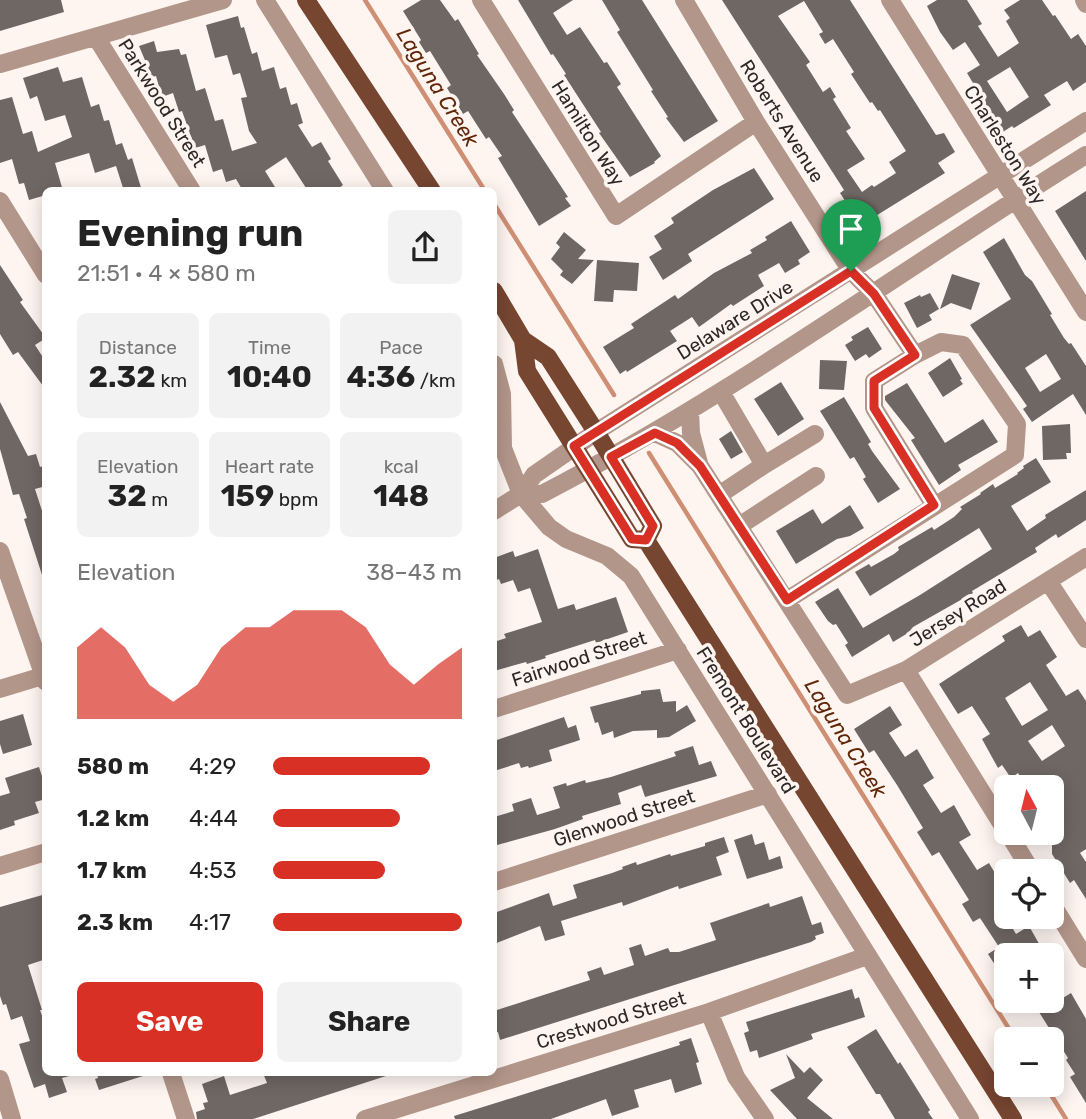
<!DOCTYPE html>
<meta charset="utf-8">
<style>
body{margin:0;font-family:Rubik,sans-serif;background:#f2f2f2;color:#222;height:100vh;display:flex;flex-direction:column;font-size:26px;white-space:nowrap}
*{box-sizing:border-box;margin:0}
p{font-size:23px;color:#767676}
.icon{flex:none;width:38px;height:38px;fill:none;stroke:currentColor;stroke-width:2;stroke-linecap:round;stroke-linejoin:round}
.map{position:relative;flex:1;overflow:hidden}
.side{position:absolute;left:42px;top:187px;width:455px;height:889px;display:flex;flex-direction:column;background:#fff;border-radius:10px;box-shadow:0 4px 18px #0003}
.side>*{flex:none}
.needle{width:46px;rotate:353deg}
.tools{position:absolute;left:994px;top:775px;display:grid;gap:14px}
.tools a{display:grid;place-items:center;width:70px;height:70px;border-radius:10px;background:#fff;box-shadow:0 4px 18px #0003;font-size:35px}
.pin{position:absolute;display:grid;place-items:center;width:60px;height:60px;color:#fff;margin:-72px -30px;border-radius:50% 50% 50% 0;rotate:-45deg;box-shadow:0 0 7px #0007}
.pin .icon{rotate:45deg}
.round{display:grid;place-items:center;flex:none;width:74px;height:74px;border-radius:10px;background:#f2f2f2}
.head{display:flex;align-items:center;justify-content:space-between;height:119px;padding:0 35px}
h1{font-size:38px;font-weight:700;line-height:52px}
.metrics{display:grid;grid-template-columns:repeat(3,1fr);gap:10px;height:119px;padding:7px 35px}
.metrics div{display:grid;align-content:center;border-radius:10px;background:#f2f2f2;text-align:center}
.metrics b{font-size:30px;font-weight:700}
.metrics small{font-size:19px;font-weight:400}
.metrics p{font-size:19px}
.chart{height:196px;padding:14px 35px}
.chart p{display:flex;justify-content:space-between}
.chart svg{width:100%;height:126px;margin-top:7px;fill:#d93025;opacity:.7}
.cta{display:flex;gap:14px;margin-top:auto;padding:14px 35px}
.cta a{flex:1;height:80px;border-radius:10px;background:#d93025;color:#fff;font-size:28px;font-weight:700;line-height:80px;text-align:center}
.cta a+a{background:#f2f2f2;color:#222}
ul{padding:0 35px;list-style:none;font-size:23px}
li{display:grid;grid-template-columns:112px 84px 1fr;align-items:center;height:52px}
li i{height:18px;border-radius:9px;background:#d93025}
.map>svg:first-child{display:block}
</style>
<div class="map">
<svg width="1086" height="1119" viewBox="0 0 1086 1119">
<rect width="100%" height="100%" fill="#fef5f1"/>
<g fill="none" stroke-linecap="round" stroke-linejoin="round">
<!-- stream -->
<path stroke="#cf8f74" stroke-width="4.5" d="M365,0L485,191
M494,204L614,395
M649,453L1016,1040
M1045,1085L1066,1119"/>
</g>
<!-- building -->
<path fill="#6f6764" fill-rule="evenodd" d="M0,0H61L64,12L0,31Z
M421,0H440L455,21L458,19L479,54L477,55L504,94L514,110L512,112L568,197L565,198L571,206L539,226L498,158L502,156L489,137L486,139L468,111L463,114L447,88L451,85L430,51L426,53L419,42L421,40L403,11Z
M518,0H573L553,13L567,35L580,27L604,63L607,62L621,84L617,87L661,156L654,162L655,163L630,177L599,133L601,132L564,75L566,74L553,54L551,55Z
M602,0H642L718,121L684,142L666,118L668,117L651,91L653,90L617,32L620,30Z
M722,0H850L936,135L944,133L955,152L938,163L945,173L874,217L872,214L859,222L840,193L844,190ZM804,1L823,32L819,34L825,44L833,39L854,72L851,74L870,103L872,102L878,111L880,110L906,151L889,162L896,173L874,187L872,185L862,192L847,170L865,159L846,131L851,128L833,99L836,97L830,87L823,92L806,65L810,62L778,16Z
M937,0H967L982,24L978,26L998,57L1019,43L1006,21L1010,18L1004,10L1020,0H1042L1053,16L1055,15L1071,39L1078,34L1086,46V82L1073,91L1067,81L1044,95L1051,105L1014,128L1012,126L997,136L979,107L985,103L967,73L980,65L965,42L953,50L940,32L927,6ZM1010,67L1029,97L1007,112L987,81Z
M238,16L241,28L244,27L252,54L257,52L262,71L274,67L280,89L286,87L291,105L297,103L303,123L298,125L312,147L321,142L331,159L328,161L343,185L335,191H308L286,157L265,171L275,187L268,191H243L236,179L226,182L222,169L213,172L205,145L195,148L182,111L179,112L173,93L162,97L156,76L152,77L139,46L154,41L157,52L179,49L181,55L186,54L196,91L205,88L215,121L223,119L232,151L257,143L249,131L241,98L247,97L240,73L233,75L227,55L215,58L206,25Z
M58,67L63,82L82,77L91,107L99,104L104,121L109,120L116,145L122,143L128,160L132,158L142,191H124L116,166L95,173L89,153L55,163L63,191H46V195L29,200L24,183L19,184L12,159L0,163V100L12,97L23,134L32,131L38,152L72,137L65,115L45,121L37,96L30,99L23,78Z
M754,168L774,199L688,254L692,261L663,280L649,257L662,249L654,236L674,223L671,218L713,190Z
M1086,191V261L1055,211Z
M791,221L810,252L798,260L800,264L785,273L779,263L758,275L764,286L733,306L731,304L699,327L692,317L670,331L677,341L627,372L626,370L620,374L603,347L634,328L631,324L675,295L678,299L714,273L752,253L750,250L767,240L765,237Z
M564,232L586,250L578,259L594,260L572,284L560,275L563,271L551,259L560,247L556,243Z
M1004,238L1025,275L1032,281L1052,314L1050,315L1064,338L1069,344L1071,343L1086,366V415L1073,394L1032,422L1023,409L1027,406L970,325L1011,299L983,252ZM1046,354L1061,379L1040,392L1025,368Z
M597,260L639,263L637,291L614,290L613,302L594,301Z
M0,265L23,300L20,302L46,338L35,345L46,362V390L18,352L13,355L0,334Z
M952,274L980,283L971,310L951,303L940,309Z
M930,293L939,309L929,315L932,320L917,328L904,303L920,295L921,297Z
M868,327L882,349L869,358L866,354L855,361L845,345L853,340L851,337Z
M950,358L962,379L960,380L963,384L943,397L928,373Z
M820,360L847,361L844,390L819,389Z
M781,382L804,419L778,436L754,399Z
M907,383L945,443L983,419L998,442L958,465L961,470L939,485L911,440L915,438L885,400V396Z
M844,397L871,442L868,444L872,451L900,489L878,503L863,479L866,477L854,457L850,459L820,411Z
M0,402L28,456L36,454L40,467L43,466L46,473V486L35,489L46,523V578H43L24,519L27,518L19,494L13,495L0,449Z
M1070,424L1071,453H1066L1067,459L1043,460L1042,426Z
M731,431L743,452L731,459L719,439Z
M1036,458L1051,482L1011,506L1027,531L1046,518L1045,515L1086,490V520L1058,538L1056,534L1035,548L1037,552L972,591L973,593L913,627L908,633L893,642L889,634L852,657L845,645L848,643L836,624L833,625L828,621L815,602L838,588L863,628L920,595L992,549L979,528L870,596L855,572L869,564L871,567L894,554L899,550L898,547L932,527L934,530L954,517L962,509L960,507L981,494L980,493L993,484L995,488L1018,474L1017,473L1024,468L1023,466Z
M850,505L864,528L850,536L837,539L796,564L776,531L813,509L822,524Z
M538,549L558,609L574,604L576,610L616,597L628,632L596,643L595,640L545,656L546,658L527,664L526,662L494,671V642L506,638L504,634L542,622L530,588L518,592L513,580L501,584L499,579L494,581V558L513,551L515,557Z
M1021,625L1028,637L1040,630L1057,657L1046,665L1066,696L1078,689L1086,701V849L1080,853L1086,862V899L1074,880L1070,883L1052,854V788H1028L1018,773L1011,778L1002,765L998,768L982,739L990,734L972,706L958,714L939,684L1005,641L1002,636ZM1030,682L1048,710L1022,726L1005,698ZM1052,725L1065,746L1042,761L1028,741Z
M660,689L663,702L676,701V712L687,705L696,721L669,737L657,738V730L633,731L614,738L613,731L602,735L598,722L595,723L590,707L641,694V691Z
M890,706L902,725L889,733L905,757L917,749L934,778L923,785L941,813L954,805L971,835L959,842L977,870L989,863L1006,892L996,900L1016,934L1029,926L1046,956H1006V958L995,965L988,954L999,947L980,918L973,922L962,904L969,900L939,852L932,856L917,832L923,828L897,785L874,750L869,753L854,729Z
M23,714L32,745L3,754L0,744V721Z
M564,717L568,728L576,725L580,740L549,750L552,761L529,768L528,766L521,768L519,763L494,771V741Z
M693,746L699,765L711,761L717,776L645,797L641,785L618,793L621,804L582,816L583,819L555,829L497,845L494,833V817L514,811L512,804L531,798L537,815L560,808L553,787L566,783L567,786L585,780L586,783L611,777L676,756L674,752Z
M39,767L46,788V799L35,802L39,813L14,821L15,825L0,830V796L10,793L5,778Z
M752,834L755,845L764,842L769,860L780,856L783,868L747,879L734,840Z
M724,837L729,852L716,857L722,875L679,889L678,886L623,906L622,902L561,921L565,935L545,941L540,926L494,944V913L549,893L553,906L577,898L573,885L612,873L623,869L622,867L636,862L637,865L670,854L671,856L705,846V843Z
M46,894V959L28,965L42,1010H40L46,1027V1073H73V1075L62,1078L67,1092L49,1098L45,1084L34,1088L25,1062L19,1044L30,1041L22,1016L11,1020L6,1004L3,1005L0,996V907Z
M802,896L812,925L821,922L824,933L815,936L816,939L811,942L500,1040L498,1032L494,1033V1011L590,980L587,972L601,967L604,975L634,965L629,948L641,944L645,956L668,948L670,952H679L716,940L710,923L769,903L770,907Z
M852,989L855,999L859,997L865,1017L811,1034L813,1039L759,1058L757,1050L750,1052L744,1033L749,1031L746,1022Z
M1071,993L1086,1019V1103L1070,1077L1075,1074L1066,1060L1068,1058L1032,1001H1058Z
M876,1029L898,1064L900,1062L912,1081L930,1110L928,1112L933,1119H895L880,1094H876L847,1047Z
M691,1038L699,1062L696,1063L702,1084L675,1093L671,1079L634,1090L639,1107L612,1116L606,1099L551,1119H455L454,1116L499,1102L680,1045L679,1042Z
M786,1054L804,1073L810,1067L823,1080L807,1098L833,1119H797L770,1090L795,1078Z
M97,1073H145L146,1075L99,1090L95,1079L98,1078Z
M263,1073H388L389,1075L253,1119H197L196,1112L205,1109L203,1103L208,1102L202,1084L224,1076L230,1095L267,1083Z"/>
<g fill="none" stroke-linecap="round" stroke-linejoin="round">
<!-- minor -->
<path stroke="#b3968a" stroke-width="18" d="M265,0L385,191
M481,0L616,216L756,122
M684,0L756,122L851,271L874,294L915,355
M890,0L1086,312
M1084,0L1086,4
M96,37L192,191
M0,64L223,0
M0,201L46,275
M494,364L502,394L503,448L521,494L549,527L566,539L607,556L631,576L970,1119
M690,411L691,433L699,463
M655,433L677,443L700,466L847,695L906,670L1086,557
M764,465L815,434
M521,494H542C733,395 904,268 1086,155
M719,495L764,465L721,392
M494,511L521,494L534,475L596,432L1086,121
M739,526L816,476
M0,551L46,682
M1048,581L1086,639
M787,600L1015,455L1017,424L963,345L941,342L915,355L874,381V408L934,505
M906,670L1006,831
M0,689L46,675
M494,709L678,650
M1008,833L1032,872
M0,866L46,852
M494,882L768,794
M1052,904L1086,959
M709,1012L736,1077L765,1119
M171,1073L186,1119
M0,1079L12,1119
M365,1119L709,1012L867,956"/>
<!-- major -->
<path stroke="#764631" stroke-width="18" d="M306,0L432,191
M494,291L523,340L527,371L632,539L646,540
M523,340L548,357L596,432L653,526L646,540
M646,540L1013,1119"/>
</g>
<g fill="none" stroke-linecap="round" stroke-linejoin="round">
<!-- route casing -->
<g stroke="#fff" stroke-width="14">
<path id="route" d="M851,271L874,294L915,355L874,381V408L934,505L787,600L700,466L677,443L655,433L611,457L653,526L646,540L632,539L574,446Z"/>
</g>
<!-- route -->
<use href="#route" stroke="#d93025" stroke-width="9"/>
</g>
<g text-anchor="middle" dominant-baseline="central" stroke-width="7" stroke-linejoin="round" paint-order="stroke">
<!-- street labels -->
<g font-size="19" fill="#2b2827" stroke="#fef5f1">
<text transform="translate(162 103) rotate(58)">Parkwood Street</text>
<text transform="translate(782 121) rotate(58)">Roberts Avenue</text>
<text transform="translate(588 133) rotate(58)">Hamilton Way</text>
<text transform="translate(1005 145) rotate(58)">Charleston Way</text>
<text transform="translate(735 320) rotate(-32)">Delaware Drive</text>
<text transform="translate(958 613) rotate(-32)">Jersey Road</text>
<text transform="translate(579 659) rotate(-18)">Fairwood Street</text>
<text transform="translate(746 720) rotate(58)">Fremont Boulevard</text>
<text transform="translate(624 818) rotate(-18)">Glenwood Street</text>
<text transform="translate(611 1020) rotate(-17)">Crestwood Street</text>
</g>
<!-- water labels -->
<g font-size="21" font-style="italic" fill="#612608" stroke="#fef5f1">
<text transform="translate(438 87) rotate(58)">Laguna Creek</text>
<text transform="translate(846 738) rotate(58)">Laguna Creek</text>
</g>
</g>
</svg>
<div class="tools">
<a><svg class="needle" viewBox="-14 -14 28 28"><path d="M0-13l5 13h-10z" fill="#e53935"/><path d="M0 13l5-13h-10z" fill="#767676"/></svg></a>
<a><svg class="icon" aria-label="locate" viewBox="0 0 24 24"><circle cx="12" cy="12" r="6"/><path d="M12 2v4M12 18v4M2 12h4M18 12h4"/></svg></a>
<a>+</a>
<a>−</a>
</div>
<div class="pin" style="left:851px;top:271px;background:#1e9e55"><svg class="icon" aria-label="arrive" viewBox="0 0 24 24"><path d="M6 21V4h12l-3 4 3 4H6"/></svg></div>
<section class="side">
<div class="head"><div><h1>Evening run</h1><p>21:51 · 4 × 580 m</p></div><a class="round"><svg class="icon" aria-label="share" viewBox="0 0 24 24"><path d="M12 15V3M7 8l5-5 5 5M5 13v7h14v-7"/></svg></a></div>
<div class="metrics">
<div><p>Distance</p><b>2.32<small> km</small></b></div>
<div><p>Time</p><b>10:40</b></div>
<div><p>Pace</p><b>4:36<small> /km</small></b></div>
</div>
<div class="metrics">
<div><p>Elevation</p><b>32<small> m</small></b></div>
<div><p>Heart rate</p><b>159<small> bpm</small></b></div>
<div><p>kcal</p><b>148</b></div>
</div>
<div class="chart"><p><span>Elevation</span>38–43 m</p>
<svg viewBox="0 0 160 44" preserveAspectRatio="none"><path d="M0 44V19L10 12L20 19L30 32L40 38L50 32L60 19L70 12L80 12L90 6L100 6L110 6L120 12L130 25L140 32L150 25L160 19V44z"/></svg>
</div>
<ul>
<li><b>580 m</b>4:29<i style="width:83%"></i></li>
<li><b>1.2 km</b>4:44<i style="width:67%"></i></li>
<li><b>1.7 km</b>4:53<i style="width:59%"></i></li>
<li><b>2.3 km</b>4:17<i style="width:100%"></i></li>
</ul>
<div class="cta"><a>Save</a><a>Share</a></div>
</section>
</div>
